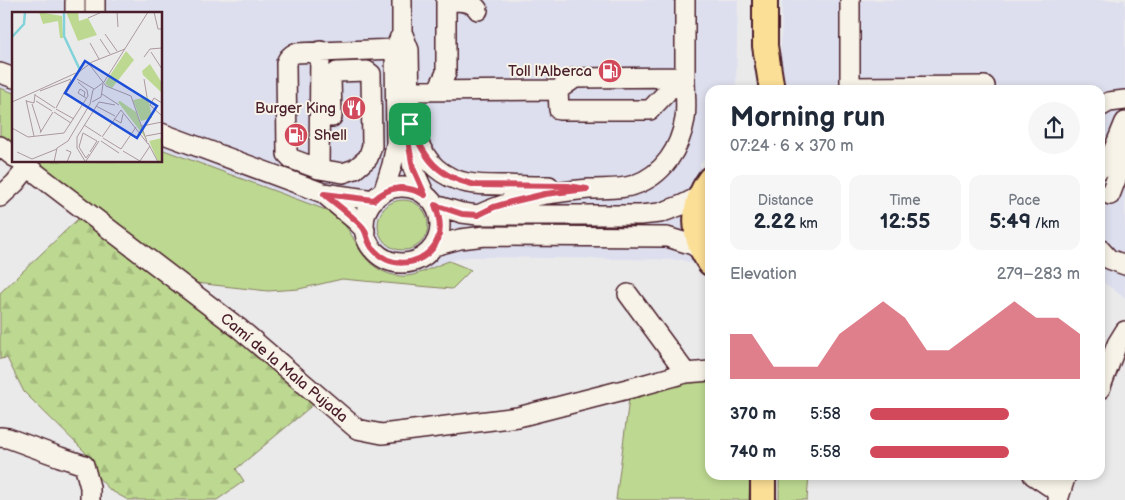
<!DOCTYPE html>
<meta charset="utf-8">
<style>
body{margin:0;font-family:"Balsamiq Sans",sans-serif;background:#f6f6f7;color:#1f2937;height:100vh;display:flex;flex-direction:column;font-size:19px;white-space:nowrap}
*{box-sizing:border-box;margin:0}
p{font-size:16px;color:#747a83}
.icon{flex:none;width:28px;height:28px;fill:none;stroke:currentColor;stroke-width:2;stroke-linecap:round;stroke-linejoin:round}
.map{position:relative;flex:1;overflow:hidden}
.side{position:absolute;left:705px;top:85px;width:400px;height:395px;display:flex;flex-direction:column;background:#fff;border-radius:15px;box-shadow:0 2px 8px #0003}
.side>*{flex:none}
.pin{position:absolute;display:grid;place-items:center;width:42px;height:42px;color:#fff;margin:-21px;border-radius:10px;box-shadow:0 2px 8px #0006}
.round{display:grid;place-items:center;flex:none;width:52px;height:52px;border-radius:26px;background:#f6f6f7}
.head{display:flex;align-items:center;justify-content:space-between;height:85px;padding:0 25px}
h1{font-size:28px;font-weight:700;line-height:38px}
.stats{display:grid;grid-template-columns:repeat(3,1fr);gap:8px;height:85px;padding:5px 25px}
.stats div{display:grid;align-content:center;border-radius:12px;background:#f6f6f7;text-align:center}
.stats b{font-size:21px;font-weight:700}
.stats small{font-size:14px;font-weight:400}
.stats p{font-size:14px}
.chart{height:140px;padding:10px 25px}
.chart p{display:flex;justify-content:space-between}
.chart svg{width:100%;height:90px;margin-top:5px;fill:#d1495b;opacity:.7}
ul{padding:0 25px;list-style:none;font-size:16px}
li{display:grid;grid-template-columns:80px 60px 1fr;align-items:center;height:38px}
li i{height:12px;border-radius:6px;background:#d1495b}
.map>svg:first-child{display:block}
</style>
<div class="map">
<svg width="1125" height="500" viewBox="0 0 1125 500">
<defs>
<pattern id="forest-firs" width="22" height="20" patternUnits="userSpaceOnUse" patternTransform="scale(1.25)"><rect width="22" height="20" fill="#bdd991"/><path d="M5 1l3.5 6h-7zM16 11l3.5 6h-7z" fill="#a4ba7d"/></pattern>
</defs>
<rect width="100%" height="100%" fill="#ebeaeb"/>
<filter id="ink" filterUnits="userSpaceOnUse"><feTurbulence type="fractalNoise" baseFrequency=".02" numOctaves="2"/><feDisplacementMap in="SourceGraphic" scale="10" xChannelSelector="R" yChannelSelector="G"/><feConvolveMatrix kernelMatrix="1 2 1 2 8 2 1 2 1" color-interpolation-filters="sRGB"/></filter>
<g filter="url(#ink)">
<!-- built -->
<path fill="#dddfee" d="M0,0H738L736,90H710V153L700,164L710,261L705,267L682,260L482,257H468L449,261L414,275L404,276L386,273L374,267L366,260L358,247L353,235L343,223L326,210L161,149V14H14V93L0,88Z
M782,0H1125V298L1100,280V90H780Z"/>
<!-- green -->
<path fill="#bdd991" stroke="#847c5e" d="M0,88L14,93V147L0,138Z
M161,149L326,210C332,215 339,219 344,224C350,232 354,239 358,247C369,267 390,280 413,275C425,272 437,265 449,261L471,270L452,289L342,279L299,289L268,291L187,282L33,161H161Z
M378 225a25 25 0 1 1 50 0a25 25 0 1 1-50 0Z
M710,376V475H750L749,500H616L630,391Z
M779,475H809L807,500H779Z"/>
<!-- forest -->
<path fill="url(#forest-firs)" stroke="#847c5e" d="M80,217L142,258L315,403L236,469L244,481L217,500H128L110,490L96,475L85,452L24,392L7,358L0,359V293Z"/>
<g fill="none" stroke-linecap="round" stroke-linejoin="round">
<!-- minor casing -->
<g stroke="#4a1f2b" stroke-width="22">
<path id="minor" d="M75,0V14
M95,0V14
M402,0V32L409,50L410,110L409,146L413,168L425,195
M850,0V90
M0,73L14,78
M850,87L985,86V90
M558,90L559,110H650L671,88L685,86
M410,91L558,90L575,78L685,77
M437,91L446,73V1C458,1 472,0 478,10
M1100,107L1109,102L1125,100
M320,117H332L331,77L337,72L367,71L371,74L372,146L368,158L355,169L343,173L319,169L292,159L287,154L286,63C288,57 291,55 295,53L395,49
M410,124C417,139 423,156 436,168C457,186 480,185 506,185C520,186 535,186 549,186
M161,133L323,193L374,200
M0,146L14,157
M20,161L240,329L357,429L382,434L518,417L639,386L686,373L710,371
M319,169L320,51
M1100,169L1111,156L1125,122
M364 225a38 38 0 1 1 76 0a38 38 0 1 1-76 0Z
M323,193L355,220L365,230
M383,193L392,165L396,144L395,49L400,37
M1110,195L1125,156
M0,197L15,183L28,167
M435,205L462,213L478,215H640L660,213L682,205L700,196
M478,215C500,205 523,198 547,194C561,192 575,190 589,189C604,188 620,190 634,185C664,175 680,148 685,119C687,106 685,93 685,80C685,54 685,27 685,0
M434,246L460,239L485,236L667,237L693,245L702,251
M1100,249L1109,259L1125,265
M628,294L686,373
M1100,389L1117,344L1125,331
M0,437L8,438L60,457L84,465L90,487V500
M1033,475L1060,493
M1058,500L1066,475"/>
</g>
<!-- major casing -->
<g stroke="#4a1f2b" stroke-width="28">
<path id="major" d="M765,0V46L772,90
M710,179C691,205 692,238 710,263
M763,500V475"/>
</g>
<!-- minor -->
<use href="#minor" stroke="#f7f3e8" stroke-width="19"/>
<!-- major -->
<use href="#major" stroke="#fbdf96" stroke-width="24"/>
</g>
</g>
<g fill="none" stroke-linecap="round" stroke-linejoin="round" filter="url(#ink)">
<!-- route casing -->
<g stroke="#fff" stroke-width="10">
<path id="route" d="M410,124C425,159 437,177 476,185L568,186L587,189L545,194L511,202L494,207L478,215L462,214L435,205C441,220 443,236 432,249C417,266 390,268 374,250C367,243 368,236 364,229C358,220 333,202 324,194L374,200C390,185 406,185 425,195L413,168L409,146Z"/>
</g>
<!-- route -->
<use href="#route" stroke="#d1495b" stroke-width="6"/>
</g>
<!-- icons -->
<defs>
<g id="fuel-disc" transform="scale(1.25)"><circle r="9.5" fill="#d1495b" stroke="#f7f3e8"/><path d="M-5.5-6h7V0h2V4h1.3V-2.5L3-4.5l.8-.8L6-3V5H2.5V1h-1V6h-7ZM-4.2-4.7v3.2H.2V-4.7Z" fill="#fff"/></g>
<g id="restaurant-disc" transform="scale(1.25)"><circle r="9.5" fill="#d1495b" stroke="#f7f3e8"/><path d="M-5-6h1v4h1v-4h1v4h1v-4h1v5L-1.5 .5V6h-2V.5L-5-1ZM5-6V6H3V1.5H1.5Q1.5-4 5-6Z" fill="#fff"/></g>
</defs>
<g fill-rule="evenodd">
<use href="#fuel-disc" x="610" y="71"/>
<use href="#restaurant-disc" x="354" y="108"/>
<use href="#fuel-disc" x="296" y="135"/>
</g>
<g text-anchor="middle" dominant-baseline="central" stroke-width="4" stroke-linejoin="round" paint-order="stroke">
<!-- poi labels -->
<g font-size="15" fill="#4a1f2b" stroke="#f7f3e8" text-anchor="end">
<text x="592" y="71">Toll l'Alberca</text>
<text x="336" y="108">Burger King</text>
<text x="314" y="135" text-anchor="start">Shell</text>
</g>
<!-- street labels -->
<g font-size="15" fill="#4a1f2b" stroke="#f7f3e8">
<text transform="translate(284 368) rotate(40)">Camí de la Mala Pujada</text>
</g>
</g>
<!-- overview -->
<g transform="translate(12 12)">
<rect width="150" height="150" fill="#ebeaeb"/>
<path d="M54,0H66L67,9L76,6L85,23L66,29ZM114,39L122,48L100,76L96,74L93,71ZM138,52L150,71V81L131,63L130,59ZM108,89L124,100L135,128L106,90Z" fill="#bdd991"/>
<path d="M27,0L50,4L51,26H48L46,9L31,12ZM136,85L140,106L129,109L121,88ZM150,126V150H146L137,129Z" fill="#bdd991"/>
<path fill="none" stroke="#81d3d9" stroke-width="2.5" d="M52,1V24L68,58M0,25L12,12L13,0"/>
<path fill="none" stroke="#ab999e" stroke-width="1" d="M105,0L106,15M142,0L146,17H150M76,6L90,0M93,22L105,39M88,27L98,42M78,31L87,47M139,40L150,57M132,45L138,37L150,36M77,52L94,74L119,84L135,130M63,63L80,50L113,37M65,67L82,77M132,67L135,85M28,79L59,67M90,82L107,93M23,83L43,96M72,85L73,80L68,77L66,81L74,86M14,88L22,124M14,89L22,91L23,82M24,89L40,99M0,90L64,61M80,90L89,85L91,72M150,91L142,86L138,93L150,104M20,92L29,120M84,94L103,104M44,96L59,68M44,97L62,107M42,100L59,111M102,107L109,111L111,102M72,113L89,124M130,114L150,110M0,116L16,125L52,121L76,84L75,78L66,70M28,121L41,100M134,124L150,121M90,125L109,98L136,132M91,126L109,137M89,129L107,141M136,131L146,150M109,137L124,115M54,138L59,140L55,150M111,139L128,149M5,140L20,147L45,137M77,142L74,146L67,135L71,121L85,129L78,140M73,149L65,136V125L87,90L103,93M74,149L87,129M128,149L138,134M42,150L45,136L56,129L78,92L81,78L92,70L136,0"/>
<path fill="#1d4ed8" fill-opacity="0.15" stroke="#1d4ed8" stroke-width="2.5" d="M73,49L145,94L125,126L53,81Z"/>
<rect width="150" height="150" fill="none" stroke="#4a1f2b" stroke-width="2.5"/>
</g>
</svg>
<div class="pin" style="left:410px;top:124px;background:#1e9e55"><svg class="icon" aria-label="arrive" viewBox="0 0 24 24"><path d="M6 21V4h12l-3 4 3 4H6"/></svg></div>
<section class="side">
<div class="head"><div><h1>Morning run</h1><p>07:24 · 6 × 370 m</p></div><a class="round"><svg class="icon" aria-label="share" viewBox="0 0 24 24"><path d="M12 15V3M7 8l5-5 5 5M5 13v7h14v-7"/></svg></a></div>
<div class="stats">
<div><p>Distance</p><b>2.22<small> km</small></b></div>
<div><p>Time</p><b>12:55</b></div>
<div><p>Pace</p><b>5:49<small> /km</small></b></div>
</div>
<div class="chart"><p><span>Elevation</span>279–283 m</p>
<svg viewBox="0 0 160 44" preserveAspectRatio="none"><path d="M0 44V22L10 22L20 38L30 38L40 38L50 22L60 14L70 6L80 14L90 30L100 30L110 22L120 14L130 6L140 14L150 14L160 22V44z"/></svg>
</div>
<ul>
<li><b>370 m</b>5:58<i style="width:66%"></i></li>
<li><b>740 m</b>5:58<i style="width:66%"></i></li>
</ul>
</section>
</div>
